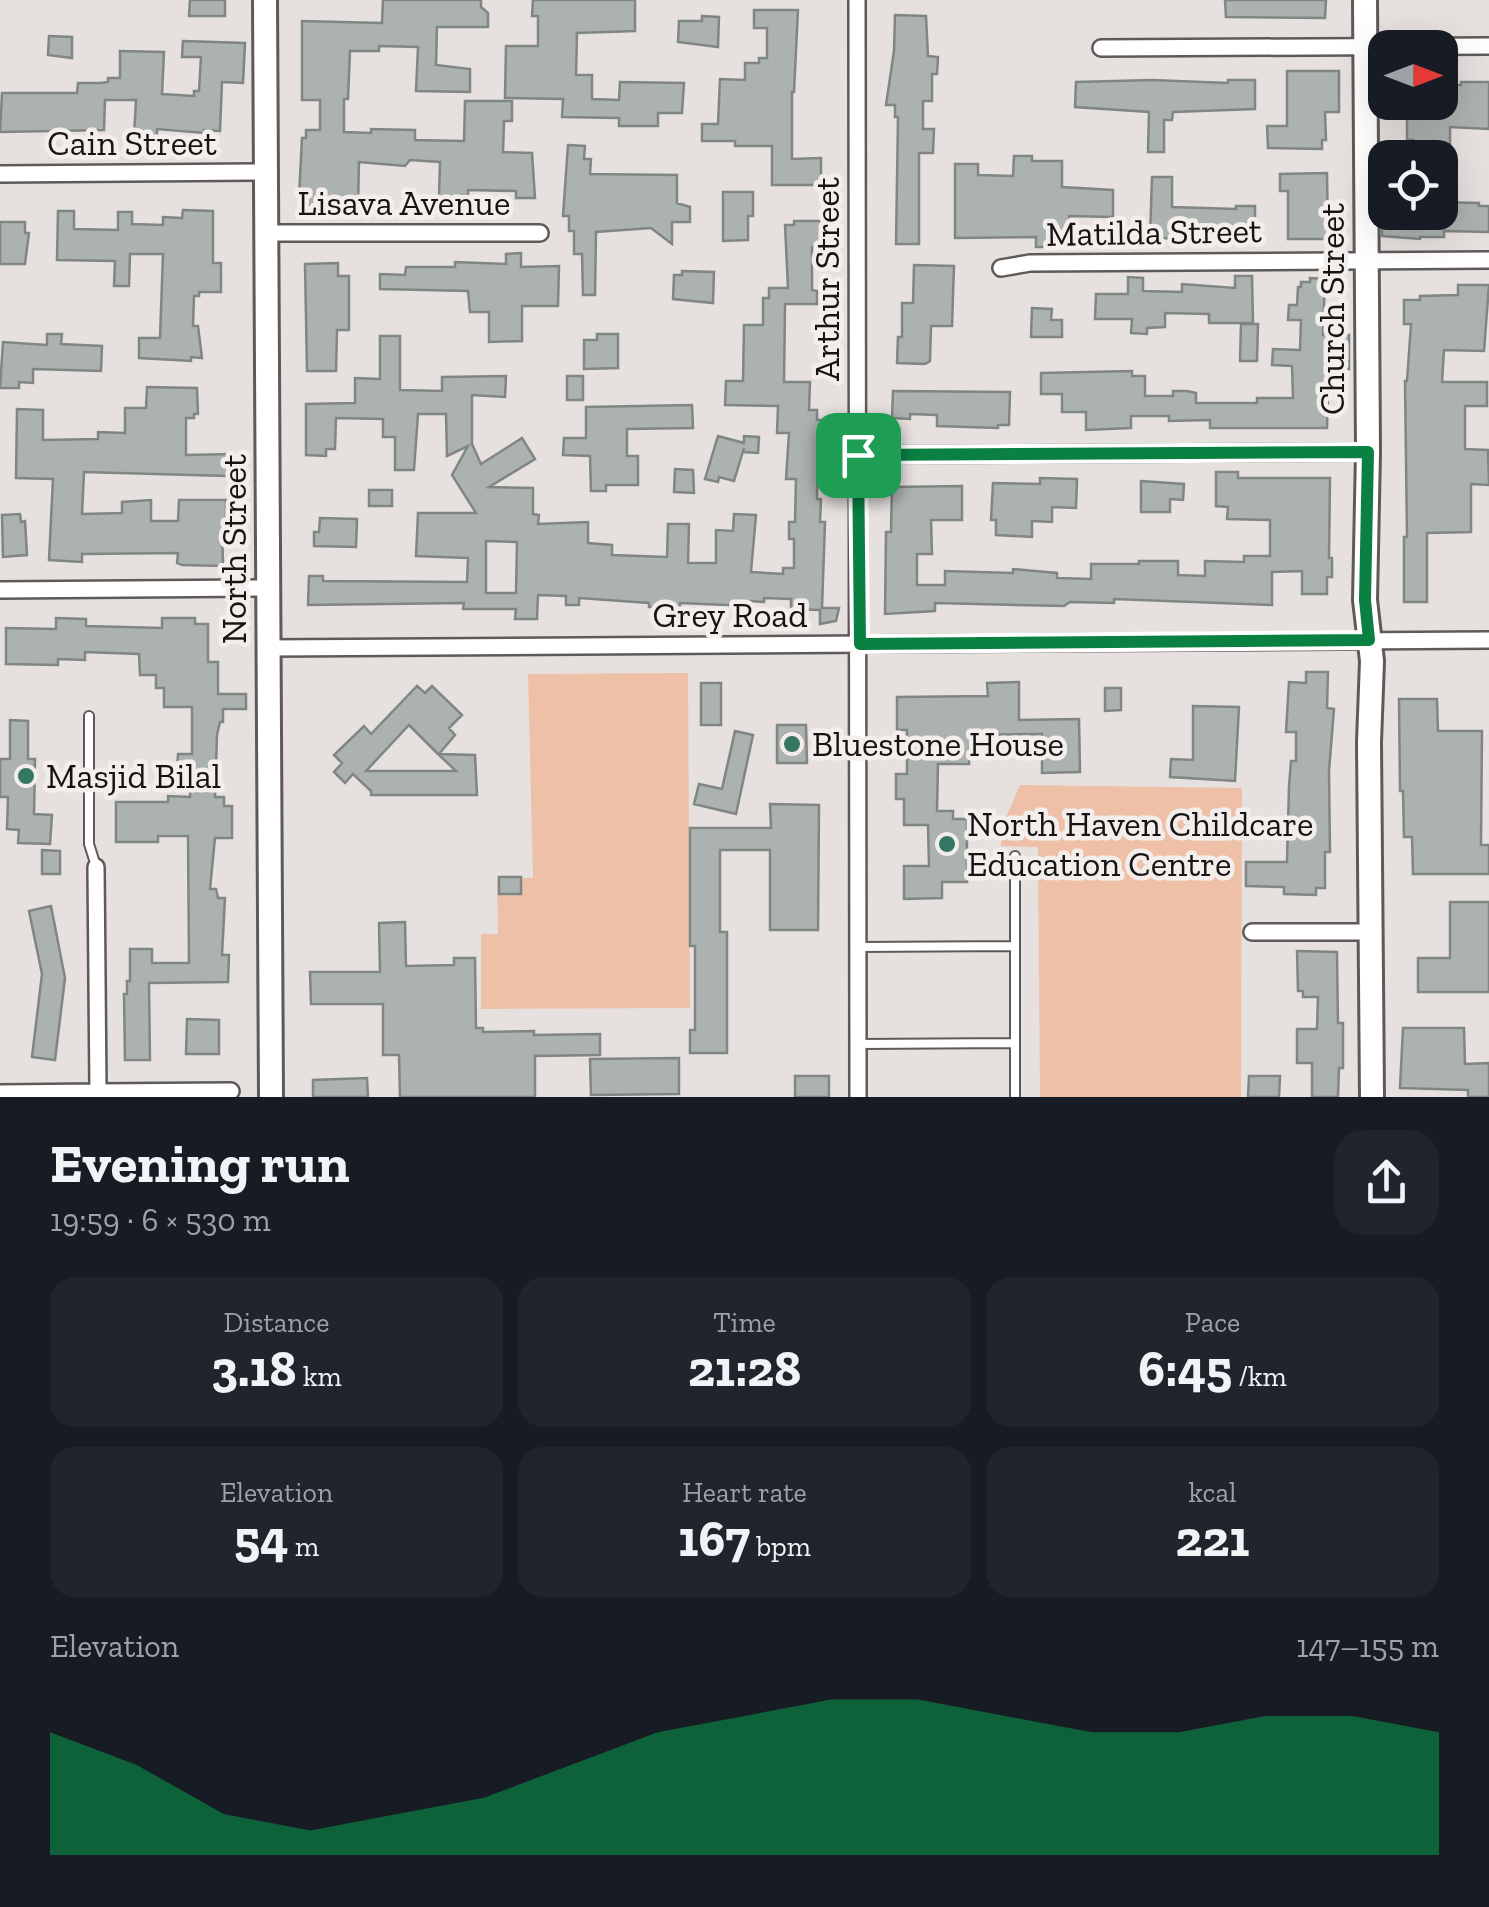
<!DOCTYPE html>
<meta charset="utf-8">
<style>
body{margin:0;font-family:"Zilla Slab",serif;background:#20242c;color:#f1f3f6;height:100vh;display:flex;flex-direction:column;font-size:38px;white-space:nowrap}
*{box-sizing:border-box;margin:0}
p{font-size:32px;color:#9ea1a6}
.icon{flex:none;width:55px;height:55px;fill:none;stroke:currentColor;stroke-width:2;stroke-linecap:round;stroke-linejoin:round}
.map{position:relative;height:1097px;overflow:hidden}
.details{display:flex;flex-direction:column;background:#171b24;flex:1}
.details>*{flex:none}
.needle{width:65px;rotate:90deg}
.buttons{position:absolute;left:1368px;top:30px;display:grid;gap:20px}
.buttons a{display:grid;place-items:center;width:90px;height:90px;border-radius:20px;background:#171b24;box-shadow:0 10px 40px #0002;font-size:50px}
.pin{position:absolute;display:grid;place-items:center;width:85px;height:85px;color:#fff;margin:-42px;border-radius:20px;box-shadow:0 5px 15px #0006}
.round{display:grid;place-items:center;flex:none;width:105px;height:105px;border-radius:30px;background:#20242c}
.headline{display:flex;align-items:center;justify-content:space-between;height:170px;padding:0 50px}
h1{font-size:55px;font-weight:700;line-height:75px}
.metrics{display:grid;grid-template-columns:repeat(3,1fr);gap:15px;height:170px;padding:10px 50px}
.metrics div{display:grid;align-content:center;border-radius:25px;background:#20242c;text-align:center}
.metrics b{font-size:50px;font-weight:700}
.metrics small{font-size:28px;font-weight:400}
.metrics p{font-size:28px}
.chart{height:280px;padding:20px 50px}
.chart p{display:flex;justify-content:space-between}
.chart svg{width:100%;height:180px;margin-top:10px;fill:#0b8043;opacity:.7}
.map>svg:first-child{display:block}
</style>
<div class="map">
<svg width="1489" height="1097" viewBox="0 0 1489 1097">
<rect width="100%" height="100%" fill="#e6e0de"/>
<!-- green -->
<path fill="#edc0a7" d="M688,673L690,1008L481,1009V934H498L497,878H533L528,674Z
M1020,785L1242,788L1241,1097H1040L1038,847L1001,846V829Z"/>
<!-- building -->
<path fill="#acb2b0" stroke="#808684" stroke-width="2.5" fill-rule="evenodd" d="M190,0H225V16H189Z
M383,0H481V7L488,13V27H437L436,65L470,69V92L416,91L418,47L379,46V51H350L348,99H344V132L371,133V129L415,130V140L464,141L465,101H512V121H504L503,152L532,153L535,198H516V191L468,190V195H460V198L439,197L440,162L410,160L405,166L359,162L358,207H340V212L312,211V205H306L307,198L299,197L302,138H306V130H320V100H302V21L382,23Z
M533,0H635V31L577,33L576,75H592V99L619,100L620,82L684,83L682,113H658V126H619V118L562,117L563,99L505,98L506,46H538V16H532Z
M1225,0H1326L1325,18L1226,17Z
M754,10H798L794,92H792V159L821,158V185H772V146H735V141H702V124H718L720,79L745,80V63H759V58H767V28H754Z
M895,15L926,16L928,56L938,57L937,74H932V101H923V129H934L933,153H919V244H896L898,117H895V105H886L894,51Z
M702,16L719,17L718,47L678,42L679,21H702Z
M49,36L72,37V58L48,55Z
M183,41L245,43L243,83L222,82L220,131L204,130V133L157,129V136H134L136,100H105L104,130L0,132L2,93H77L78,83H100L108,82V78H120V51L164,52L162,94L194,96V91H199L201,57H182Z
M1287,71H1339V112H1325L1326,140H1322V149L1268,148L1267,126H1287Z
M1152,80L1228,83V80H1255V109L1173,112L1172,120H1164V152H1148L1149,112L1075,107L1076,82Z
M1461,82H1489V129L1450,127V149H1413V140H1407V102H1440V85H1461Z
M568,145L585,146L584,159H591L590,174L677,175V203L690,207V222H672V244L651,228L596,232L595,295H583L582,254H574V231H569V216H563Z
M1014,156H1032V161H1062V187L1113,190V217L1069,216V236H1052V247H1036V237L955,238V164H978V175L1013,176Z
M1327,173L1328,239H1288V191H1280V174Z
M1152,177H1172V207L1236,209V206H1255V232H1220L1219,236L1198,235L1197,239L1150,238Z
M723,192H753V216H748V240L723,241Z
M1440,202L1479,203V206H1489V232L1444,231V237H1420V239L1382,236V212H1440Z
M183,210L213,211V263H221V292H199V296H194L193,326H198L202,358L191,357V361L139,358V338H160L163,254H130L129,286H114L115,261L57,260L58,211H74V229L118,230V212H132V224L163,225V217L182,218Z
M794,221H822L823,247H812V290L817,291V304H785L784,382H810L809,410H817V420H830L829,434L818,433L817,499H821L820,522H825L822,608H839L836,621L820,624V610L791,609V599L764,598V602L750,601V606L680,603V608L649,607V603L579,598V605H566V596L538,595L537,619H515L516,609H463L464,603L308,605L309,576H323V581L467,582L468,558L416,556L418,513H476L452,475L468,446L447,456L446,414H418L414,470H395V437H383V419L336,418L335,449H326V456L306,455V404L355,403V378L380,379V336H400V390L442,391V377L506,376L505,397L472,395V444L481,464L522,438L535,459L489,487L533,488V514L539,515L538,524L588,522V543L612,545V555L667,557L668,524H689L688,563H716V530L733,531L734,514L756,515L751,572L783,574V568H794V539H789V522H795L796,479H786L789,433H777L778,406L725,405L726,381H743L744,325H763V298H769V288H788L785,225H794ZM486,541L517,542L516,593H486Z
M0,222H25V233H29L25,264H0Z
M521,253V267L559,266L558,306H522V341L489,342V312H470L468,291L380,289V274L405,275L406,267H455V262L506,264V254Z
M338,263V276H349V330H337L336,371H307L305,264Z
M914,265L954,266L952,326H931L930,361L925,364L897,363L898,337H902V303H913Z
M682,271L714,272L713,303L673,299L674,275H682Z
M1235,276H1252L1253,323H1209V314L1165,313V327L1147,328V334L1131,333L1132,319H1095L1096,294H1128V277L1143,278V291L1182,292V284L1235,288Z
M1310,278L1325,279L1323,335H1349V369L1329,368L1327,428H1210V420L1169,421V416H1131V428L1086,430V412H1062V394H1041V373L1132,371V376H1145V396H1173V391H1187L1196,393V403H1257V398H1293L1292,366L1272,365L1273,349L1300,350L1301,320H1288L1289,305H1297L1298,287H1301V282H1310Z
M1458,285H1489L1484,351L1444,350L1442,382H1487V406H1465V449L1488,450L1489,485L1471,484V532L1427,533V602H1404V537H1407L1405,381H1407L1411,324H1404V300H1420V296L1458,295Z
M1032,308L1052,309L1051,320H1062V337H1031Z
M1241,324H1258L1257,361H1240Z
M47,334H62L61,344L102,346L101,371L33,369V383L19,382V388H0L3,342L47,345Z
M597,334H618V368L584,369V340H597Z
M567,376H583V400H567Z
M147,387L197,388L198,414H194V418H186V455L231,454V473L227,476L84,472L82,514L122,513V502L151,500V521H178L179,500H226V522H222L223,566L182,565L177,563L178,553L82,554V562L49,560L53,479L16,478L17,409L43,410V440L98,439V432L125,433V408H146Z
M893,391L1010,392L1009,425H998V428L937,426V415L910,414V419L892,418Z
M692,405L693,428L627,429V456H638V485H606V491H591L590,456L563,455L564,438H586V407Z
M718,436L744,443V436L759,437L758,453L743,452L744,448L734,481L719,477L718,482L705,479Z
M675,469L693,470L694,493L674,492Z
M1216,472H1238V478H1330L1329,558H1332V577H1327V594H1302V571L1272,572V605L1114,599V603L1070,602L1064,606L935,603V611L885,614L886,532H891L892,487L962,486V520H931L932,554H917V585H945V571L1013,573V569L1057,573V578L1091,579V564H1139V561H1178V575L1205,576V561L1244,562V556H1270V520L1227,519L1228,507L1216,506Z
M1040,478L1077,479L1076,508L1052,507V522L1032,521V537L996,535V520H991L993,483L1040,484Z
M1141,481L1184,484L1183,500L1170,499V512H1141Z
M369,490H392V506H369Z
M20,514L21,522L25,521L27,555L3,557L2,515Z
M320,518L357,519L356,547L314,546V532H319Z
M56,618L86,619V626L162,628V618H195V624H208V662H218V694H246V709H223V722H220L217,735L215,797H224V806H232V838H215L210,889H216L218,898H225L222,955H229L228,982L149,983L150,1060H125L124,994H127V981H130V949H152V963H189L188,836H158V842H116V802H168V796L190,797L191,770L177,769L178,754H192V707H164V688H156V675H140L139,654L85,652V660L58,659V665L6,664V628L56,629Z
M1306,672H1328L1327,708L1334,709L1329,771L1330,852H1325V888H1316V895L1284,894V887L1246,886V862H1287L1289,786L1291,761H1296V732H1286L1289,682L1306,683Z
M1019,682V720L1079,719L1080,772L1042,773V734L970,735L969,764H938L937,811H953V819H967V882H942V898L904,899V866H929L928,825H904V799H896V774H907V730H897V697L988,696L987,683Z
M701,683H721V725H701Z
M417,686L425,693L432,686L462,715L449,728L455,735L439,754L475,755L477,795H371V791L353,774L345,783L334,772L342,763L334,755L364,726L371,734ZM409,725L438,754L456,771H366Z
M1105,688H1121V710L1105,711Z
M1399,699H1437L1438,731H1482L1481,845H1489V874H1413L1412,837H1404L1403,791H1400Z
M1193,706L1239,707L1235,781L1170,777L1171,759L1193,760Z
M10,720L28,721V759H35L34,814L52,815L50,844L18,843L19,830L7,829L8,797H0V759H10Z
M777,725H806L807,763H777Z
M735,731L753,735L736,814L694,804L699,784L722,789Z
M770,804L819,805L818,930H770V850H720V932H727V1053H690V1030H695V946H690V828H771Z
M42,850L60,851V874H42Z
M499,877H521V894H499Z
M1450,902H1489V992H1418V958H1450Z
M51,906L65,978L55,1060L32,1057L42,974L29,911Z
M405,922L406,966L454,965V958H475L476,1028H483V1032L534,1031V1035L600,1034V1055L535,1056V1097H400L399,1055H383V1004H311L310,972H380L379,923Z
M1297,951L1337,952L1338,1023H1343V1068H1339L1338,1097H1312V1063H1297V1029H1317L1318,997H1303V991H1298Z
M187,1019L219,1020V1054H186Z
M1403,1028H1464L1465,1064L1489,1063V1097H1468V1090L1400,1088Z
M679,1058V1094L591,1095L590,1059Z
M795,1076H829V1097H795Z
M1249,1076H1280L1279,1097H1248Z
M367,1078L368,1097H313V1080Z"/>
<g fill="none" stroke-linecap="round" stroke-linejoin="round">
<!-- lane casing -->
<g stroke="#5e5a58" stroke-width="12">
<path id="lane" d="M89,716V844L96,866
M859,947L1015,946
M859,1044L1015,1043
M1015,1097V856"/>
</g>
<!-- street casing -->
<g stroke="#5e5a58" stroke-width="20">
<path id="street" d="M857,0L858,1097
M1101,48L1489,46
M0,174L264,172
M269,233H540
M1001,268L1030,263L1489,260
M857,455L1368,452
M0,590L270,588
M270,648L1489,640
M1252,932H1370
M98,1092L231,1091
M0,1093L98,1092L96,867"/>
</g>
<!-- secondary casing -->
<g stroke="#5e5a58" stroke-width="28">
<path id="secondary" d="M265,0L271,1097
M1365,0L1368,452L1365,600L1372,661L1369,742L1372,1097"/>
</g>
<!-- lane -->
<use href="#lane" stroke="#fff" stroke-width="8"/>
<!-- street -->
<use href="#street" stroke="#fff" stroke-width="15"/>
<!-- secondary -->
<use href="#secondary" stroke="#fff" stroke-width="22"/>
</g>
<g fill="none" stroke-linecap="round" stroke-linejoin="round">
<!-- route casing -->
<g stroke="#fff" stroke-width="20">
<path id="route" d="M1368,452L1365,600L1369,640L860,644L858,455Z"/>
</g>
<!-- route -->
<use href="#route" stroke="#0b8043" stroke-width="12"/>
</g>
<!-- markers -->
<g fill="#367665" stroke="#f3eeeb" stroke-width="4">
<circle cx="792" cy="744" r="10"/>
<circle cx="26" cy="776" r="10"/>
<circle cx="947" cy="844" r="10"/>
</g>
<g text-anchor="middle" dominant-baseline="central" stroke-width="9" stroke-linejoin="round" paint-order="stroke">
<!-- street labels -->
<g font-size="35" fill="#161413" stroke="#f3eeeb">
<text x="132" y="143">Cain Street</text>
<text x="404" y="203">Lisava Avenue</text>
<text transform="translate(1154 232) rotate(-1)">Matilda Street</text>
<text transform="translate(827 279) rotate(-90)">Arthur Street</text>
<text transform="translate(1332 309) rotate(-90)">Church Street</text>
<text transform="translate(234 549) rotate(-90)">North Street</text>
<text x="730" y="615">Grey Road</text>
</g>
<!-- poi labels -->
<g font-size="35" fill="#161413" stroke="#f3eeeb" text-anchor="start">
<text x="812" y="744">Bluestone House</text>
<text x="46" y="776">Masjid Bilal</text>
<text x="967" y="824">North Haven Childcare<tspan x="967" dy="40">Education Centre</tspan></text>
</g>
</g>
</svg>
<div class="buttons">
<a><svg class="needle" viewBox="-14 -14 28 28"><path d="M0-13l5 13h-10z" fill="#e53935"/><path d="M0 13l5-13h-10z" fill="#9ea1a6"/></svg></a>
<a><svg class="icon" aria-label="locate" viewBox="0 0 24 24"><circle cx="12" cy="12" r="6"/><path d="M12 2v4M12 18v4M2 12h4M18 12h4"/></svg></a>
</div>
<div class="pin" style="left:858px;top:455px;background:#1e9e55"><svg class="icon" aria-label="arrive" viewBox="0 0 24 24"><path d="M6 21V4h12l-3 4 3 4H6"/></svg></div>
</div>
<section class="details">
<div class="headline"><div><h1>Evening run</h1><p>19:59 · 6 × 530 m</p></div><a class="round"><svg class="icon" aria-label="share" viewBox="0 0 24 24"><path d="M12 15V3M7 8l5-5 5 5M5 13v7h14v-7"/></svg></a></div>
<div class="metrics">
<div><p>Distance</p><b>3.18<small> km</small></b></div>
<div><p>Time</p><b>21:28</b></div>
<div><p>Pace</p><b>6:45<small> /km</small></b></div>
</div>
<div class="metrics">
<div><p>Elevation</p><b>54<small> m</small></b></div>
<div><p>Heart rate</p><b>167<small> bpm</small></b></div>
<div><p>kcal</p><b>221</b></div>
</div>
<div class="chart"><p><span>Elevation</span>147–155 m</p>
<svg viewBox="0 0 160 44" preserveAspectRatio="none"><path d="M0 44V14L10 22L20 34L30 38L40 34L50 30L60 22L70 14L80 10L90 6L100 6L110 10L120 14L130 14L140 10L150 10L160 14V44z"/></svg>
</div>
</section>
